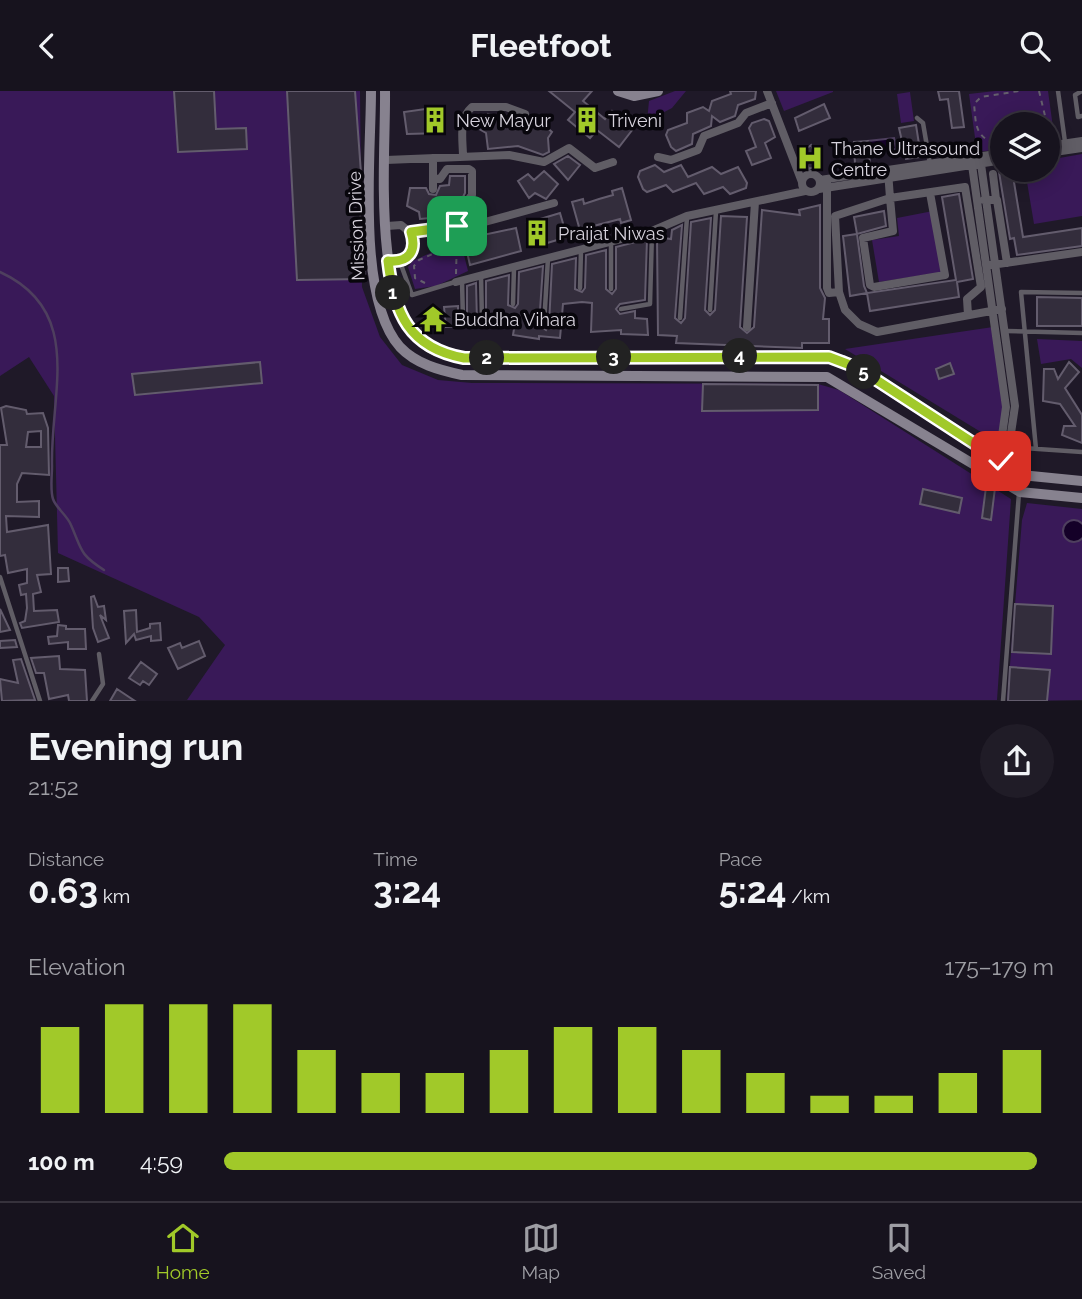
<!DOCTYPE html>
<meta charset="utf-8">
<style>
body{margin:0;font-family:Raleway,sans-serif;background:#201c27;color:#f1f3f6;height:100vh;display:flex;flex-direction:column;font-size:26px;white-space:nowrap}
*{box-sizing:border-box;margin:0}
p{font-size:23px;color:#9e9ea4}
.icon{flex:none;width:38px;height:38px;fill:none;stroke:currentColor;stroke-width:2;stroke-linecap:round;stroke-linejoin:round}
.map{position:relative;height:610px;overflow:hidden}
.panel{display:flex;flex-direction:column;background:#17131e;flex:1}
.panel>*{flex:none}
.fabs{position:absolute;left:990px;top:21px;display:grid;gap:14px}
.fabs a{display:grid;place-items:center;width:70px;height:70px;border-radius:50%;background:#17131e;box-shadow:0 4px 18px #0003,0 0 0 2px #36323c;font-size:35px}
.pin{position:absolute;display:grid;place-items:center;width:60px;height:60px;color:#fff;margin:-30px;border-radius:14px;box-shadow:0 4px 10px #0006}
.km{position:absolute;width:35px;height:35px;margin:-18px;border-radius:50%;background:#222;color:#fff;font-size:19px;line-height:35px;text-align:center}
.round{display:grid;place-items:center;flex:none;width:74px;height:74px;border-radius:37px;background:#201c27}
.headline{display:flex;align-items:center;justify-content:space-between;height:119px;padding:0 28px}
h1{font-size:38px;font-weight:700;line-height:52px}
.stats{display:grid;grid-template-columns:repeat(3,1fr);gap:10px;height:119px;padding:7px 28px}
.stats div{display:grid;align-content:center}
.stats b{font-size:35px;font-weight:700}
.stats small{font-size:19px;font-weight:400}
.stats p{font-size:19px}
.chart{height:196px;padding:14px 28px}
.chart p{display:flex;justify-content:space-between}
.chart svg{width:100%;height:126px;margin-top:7px;stroke:#a1c929;stroke-width:6}
ul{padding:0 28px;list-style:none;font-size:23px}
li{display:grid;grid-template-columns:112px 84px 1fr;align-items:center;height:52px}
li i{height:18px;border-radius:9px;background:#a1c929}
header{display:flex;justify-content:space-between;align-items:center;height:91px;padding:0 28px;background:#17131e;font-size:32px;font-weight:700}
.tabs{display:flex;justify-content:space-around;align-items:center;height:98px;border-top:2px solid #36323c;background:#17131e;font-size:19px;color:#9e9ea4}
.tabs a{display:grid;justify-items:center;gap:4px}
.tabs .on{color:#a1c929}
.map>svg:first-child{display:block}
</style>
<header><svg class="icon" aria-label="back" viewBox="0 0 24 24"><path d="M15 5l-7 7 7 7"/></svg>Fleetfoot<svg class="icon" aria-label="search" viewBox="0 0 24 24"><circle cx="10" cy="10" r="6"/><path d="M15 15l6 6"/></svg></header>
<div class="map">
<svg width="1082" height="610" viewBox="0 0 1082 610">
<rect width="100%" height="100%" fill="#1f1928"/>
<!-- green -->
<path fill="#391958" d="M0,0H360L362,196L380,246L402,274L438,289L472,292L818,293L839,299L1011,408L997,609H187L225,554L199,526L58,462L54,305L29,266L0,285Z
M675,0H686L672,17L647,30L649,10Z
M776,0H833V1L784,20Z
M995,0H1048L1055,51L1048,52V33H1003V58L977,61L969,3Z
M910,1L914,30L901,32L897,3Z
M1082,63V125L1034,133L1025,79H1048V69Z
M933,120L943,181L879,191L872,149L899,145L897,127Z
M460,148L468,180L436,195L415,198L408,176L413,170Z
M993,236C998,263 1015,329 994,349L845,258Z
M1037,248L1082,250V277L1071,268L1041,273Z
M1027,412L1082,418V609L1007,610L1022,429Z"/>
<!-- water -->
<path fill="#140028" stroke="#4e3f5e" stroke-width="2" d="M894,47L896,58L869,61L868,50Z
M1063 440a11 11 0 1 1 22 0a11 11 0 1 1-22 0Z"/>
<g fill="none" stroke-linecap="round" stroke-linejoin="round">
<!-- stream -->
<path stroke="#4e3f5e" stroke-width="2.5" d="M0,181C85,220 50,302 52,375C52,385 50,399 53,408C56,417 67,424 71,434C82,459 79,463 104,479"/>
</g>
<!-- building -->
<path fill="#332d3c" stroke="#635c6d" stroke-width="2" fill-rule="evenodd" d="M174,0H214L216,38L246,37L247,58L178,61Z
M287,0H355L361,82H357L365,188L297,189Z
M549,0H592L583,10L605,28L612,20L633,38L619,56L597,39L590,47L568,29L575,21Z
M730,0H756L755,8L738,14L735,25L720,31L712,25L711,35L693,43L692,53L676,60L671,56L666,44L668,39L687,32V22L703,16L709,20L712,10L731,3Z
M938,0H959L964,36L952,37L948,8L940,9Z
M824,13L830,27L799,40L795,27Z
M440,16L442,42L407,43L404,21Z
M488,23L499,27H516L517,37L531,36L537,28L552,41L548,47L549,61L543,64L518,55L488,58L486,42L479,38Z
M764,28L769,30L775,46L765,52L771,67L752,74L746,60L756,56L749,37L752,32Z
M916,34L921,66L906,68L899,37Z
M868,50L870,73L855,74L854,51Z
M811,54L819,74L809,78L802,61Z
M568,65L580,74L568,89L554,73Z
M655,74L664,81L681,74L688,86L712,76L721,83L738,76L747,92L746,97L730,103L723,96L704,103L696,92L673,101L666,94L647,101L643,98L638,86L640,80Z
M1012,79L1023,146L1082,137V155L1017,164L1014,147L1010,148L999,81Z
M544,80L558,93L546,108L535,102L529,107L518,90L528,83L534,89Z
M450,85H465V102L458,116L440,114L441,126L420,128L419,121L407,115L410,97H426L429,103L436,104L440,95L449,94Z
M622,97L631,129L621,132L620,128L590,136L592,140L581,143L572,111L583,108L584,113L599,108L613,104L612,100Z
M959,103L973,188L957,191L959,206L870,220L867,202L956,189L942,106Z
M820,114V197L825,207L823,228H829V252H802V257L676,252L677,245L658,244L657,146L671,148L672,139L682,134L675,227L681,232L685,227L691,131L711,127L705,219L710,224L715,219L721,125L747,126L740,236L747,242L754,236L762,119L800,124L799,119Z
M884,120L886,135L857,143L854,126Z
M560,122L567,146L534,156L527,132Z
M516,137L521,160L470,174L464,148Z
M857,143L864,195L867,202L850,205L843,145Z
M647,148L645,209L620,213L616,218L620,223L635,220V227L647,228L648,244L621,243V239L591,241L592,212L582,211L563,213L560,247L539,245V248L513,244L515,232L486,234V190L509,184L508,214L515,217L518,213L519,181L543,175L539,234L546,239L549,234L552,173L576,167L575,198L582,201L585,197L586,164L606,159V198L612,203L616,198V156Z
M476,192L477,231H467V195Z
M1037,206L1082,207V235H1037Z
M458,215V230L462,235L446,236L444,216Z
M260,271L262,292L135,304L132,283Z
M1069,271L1079,281L1065,297L1082,324V352L1062,344L1064,335H1075L1060,313L1043,310L1044,278H1054L1058,288Z
M950,272L954,283L939,288L936,278Z
M703,293L818,294V319L702,320Z
M6,315L26,319L27,323L43,322L48,337L49,384L22,382L17,393V411L39,410V426L6,425L7,441L48,434L51,483L37,484L41,501L33,503L34,520L57,519L59,531L22,537L20,532L25,530L27,517L26,503L21,504L19,494L27,492V478L8,482L5,464L0,465V354H7L1,317ZM41,340V356H26L28,341Z
M986,396L995,397L991,429L982,427Z
M923,398L962,407L959,422L920,413Z
M58,477H68L69,490L58,491Z
M94,505L98,516L104,515L106,529L100,524L109,547L98,551L93,537L91,506Z
M1015,513L1053,515L1051,563L1012,561Z
M0,518L10,539L0,541Z
M136,519L137,541L150,537V533L160,532L161,549L151,550V545L136,549L134,543L126,552L124,520Z
M58,534L66,535V538H85L86,558H68V551L49,553L48,546L57,545Z
M15,549L17,556L0,557V550Z
M199,550L205,565L178,578L168,557L180,552L182,557Z
M59,565L60,578L85,579L87,610H69L68,604L49,608L44,582H36L31,567Z
M21,568L35,609L2,610L0,588L18,592L13,569Z
M141,571L157,583L149,594L143,590L140,594L129,587Z
M1010,576L1050,579L1047,610H1008Z
M117,598L135,610H110Z"/>
<g fill="none" stroke-linecap="round" stroke-linejoin="round">
<!-- path -->
<path stroke="#645f6c" stroke-width="2" stroke-dasharray="5 5" stroke-linecap="butt" d="M1039,0L1047,33
M1048,36V39
M1003,46L992,51C974,44 976,30 974,13L981,6L1019,0
M456,183L457,146
M425,192L415,187L414,175L419,169L457,152"/>
<!-- lane -->
<path stroke="#605d65" stroke-width="4.5" d="M1058,0L1065,51
M1082,0L1075,4L1078,26L1082,25
M917,27L923,32L930,73
M611,151V198
M400,171L412,204L455,191
M481,185L482,230
M462,190L463,229
M580,197L581,159
M513,213L514,176
M621,218L650,213L652,141
M710,219L716,120
M680,227L687,126
M544,234L548,167
M1006,240L1082,242
M1010,356L1082,361
M1036,358L1021,201L1082,202
M0,486L40,610
M92,610L103,593L99,563
M1003,610L1019,402"/>
<!-- street -->
<path stroke="#605d65" stroke-width="8" d="M767,0L802,91
M1048,55L1082,50
M1048,62L1082,57
M463,66C463,49 458,28 472,16H506L525,23
M658,66L671,69L698,59L704,45L738,32L746,22L772,12
M980,66L1015,315L1009,356L992,384
M433,67V98
M971,67L1006,316L1001,352L986,380
M386,69L509,64L544,71L569,57L595,77L613,71
M888,80L890,107L835,125L839,201L845,219L859,233L877,241L1002,218
M802 92a9 9 0 1 1 18 0a9 9 0 1 1-18 0Z
M993,83L996,108
M433,87L440,88L447,78H469L472,80V104L464,114
M820,89L1003,62
M827,92V197L829,202L839,201
M819,98L1003,69
M930,102L945,184L874,196L870,194L863,147L893,140L890,107L965,96L981,196L967,208L968,224
M984,109H997L1007,172
M387,135L401,134C423,150 416,173 388,170
M411,141L470,135L554,112
M991,174L1082,161
M456,191L652,140L687,125L805,100
M747,236L755,111"/>
<!-- secondary -->
<path stroke="#87828f" stroke-width="10" d="M371,0C371,65 356,207 400,256C416,273 439,279 462,284L827,286L1020,401L1082,407
M385,0C386,63 371,212 424,253C435,262 450,264 464,267L812,265L843,269L1021,384L1082,390
M618,0L634,5L658,0"/>
</g>
<g fill="none" stroke-linecap="round" stroke-linejoin="round">
<!-- route casing -->
<g stroke="#fff" stroke-width="14">
<path id="route" d="M457,135L411,141C417,160 409,172 388,170C394,222 409,257 464,267L829,266L858,277L1001,370"/>
</g>
<!-- route -->
<use href="#route" stroke="#a1c929" stroke-width="9"/>
</g>
<!-- icons -->
<defs>
<g id="building-bare" transform="scale(2.1)"><path d="M-4-6H4V6H1V3H-1V6H-4ZM-2.5-4.3h1.7v1.8h-1.7ZM.8-4.3h1.7v1.8H.8ZM-2.5-1h1.7V.8h-1.7ZM.8-1h1.7V.8H.8Z" fill="#a1c929" stroke="#08060c" stroke-width="2.5" paint-order="stroke"/></g>
<g id="hospital-bare" transform="scale(2.1)"><path d="M-5-5h3v3.5h4V-5h3V5h-3V1.5h-4V5h-3Z" fill="#a1c929" stroke="#08060c" stroke-width="2.5" paint-order="stroke"/></g>
<g id="temple-bare" transform="scale(2.1)"><path d="M0-6L5-2H3V0L6.5 2.5H4V6H1.5V3h-3V6H-4V2.5H-6.5L-3 0V-2H-5Z" fill="#a1c929" stroke="#08060c" stroke-width="2.5" paint-order="stroke"/></g>
</defs>
<g fill-rule="evenodd">
<use href="#building-bare" x="435" y="29"/>
<use href="#building-bare" x="587" y="29"/>
<use href="#hospital-bare" x="810" y="67"/>
<use href="#building-bare" x="537" y="142"/>
<use href="#temple-bare" x="433" y="228"/>
</g>
<g text-anchor="middle" dominant-baseline="central" stroke-width="7" stroke-linejoin="round" paint-order="stroke">
<!-- poi labels -->
<g font-size="18" fill="#d7d3dd" stroke="#08060c" text-anchor="start">
<text x="456" y="29">New Mayur</text>
<text x="608" y="29">Triveni</text>
<text x="831" y="57">Thane Ultrasound<tspan x="831" dy="21">Centre</tspan></text>
<text x="558" y="142">Praijat Niwas</text>
<text x="454" y="228">Buddha Vihara</text>
</g>
<!-- street labels -->
<g font-size="18" fill="#d7d3dd" stroke="#08060c">
<text transform="translate(356 135) rotate(-92)">Mission Drive</text>
</g>
</g>
</svg>
<div class="fabs">
<a><svg class="icon" aria-label="layers" viewBox="0 0 24 24"><path d="M12 4l9 5-9 5-9-5zM3 14l9 5 9-5"/></svg></a>
</div>
<div class="pin" style="left:457px;top:135px;background:#1e9e55"><svg class="icon" aria-label="arrive" viewBox="0 0 24 24"><path d="M6 21V4h12l-3 4 3 4H6"/></svg></div>
<div class="pin" style="left:1001px;top:370px;background:#d93025"><svg class="icon" aria-label="check" viewBox="0 0 24 24"><path d="M5 12l5 5 9-10"/></svg></div>
<b class="km" style="left:393px;top:202px">1</b>
<b class="km" style="left:487px;top:267px">2</b>
<b class="km" style="left:614px;top:266px">3</b>
<b class="km" style="left:740px;top:265px">4</b>
<b class="km" style="left:864px;top:281px">5</b>
</div>
<section class="panel">
<div class="headline"><div><h1>Evening run</h1><p>21:52</p></div><a class="round"><svg class="icon" aria-label="share" viewBox="0 0 24 24"><path d="M12 15V3M7 8l5-5 5 5M5 13v7h14v-7"/></svg></a></div>
<div class="stats">
<div><p>Distance</p><b>0.63<small> km</small></b></div>
<div><p>Time</p><b>3:24</b></div>
<div><p>Pace</p><b>5:24<small> /km</small></b></div>
</div>
<div class="chart"><p><span>Elevation</span>175–179 m</p>
<svg viewBox="0 0 160 44" preserveAspectRatio="none"><path d="M5 44V14M15 44V6M25 44V6M35 44V6M45 44V22M55 44V30M65 44V30M75 44V22M85 44V14M95 44V14M105 44V22M115 44V30M125 44V38M135 44V38M145 44V30M155 44V22"/></svg>
</div>
<ul>
<li><b>100 m</b>4:59<i style="width:98%"></i></li>
</ul>
</section>
<nav class="tabs">
<a class="on"><svg class="icon" aria-label="home" viewBox="0 0 24 24"><path d="M3 11l9-7 9 7M6 9v11h12V9"/></svg>Home</a>
<a><svg class="icon" aria-label="map" viewBox="0 0 24 24"><path d="M3 6l6-2 6 2 6-2v14l-6 2-6-2-6 2zM9 4v14M15 6v14"/></svg>Map</a>
<a><svg class="icon" aria-label="saved" viewBox="0 0 24 24"><path d="M7 4h10v16l-5-4-5 4z"/></svg>Saved</a>
</nav>
